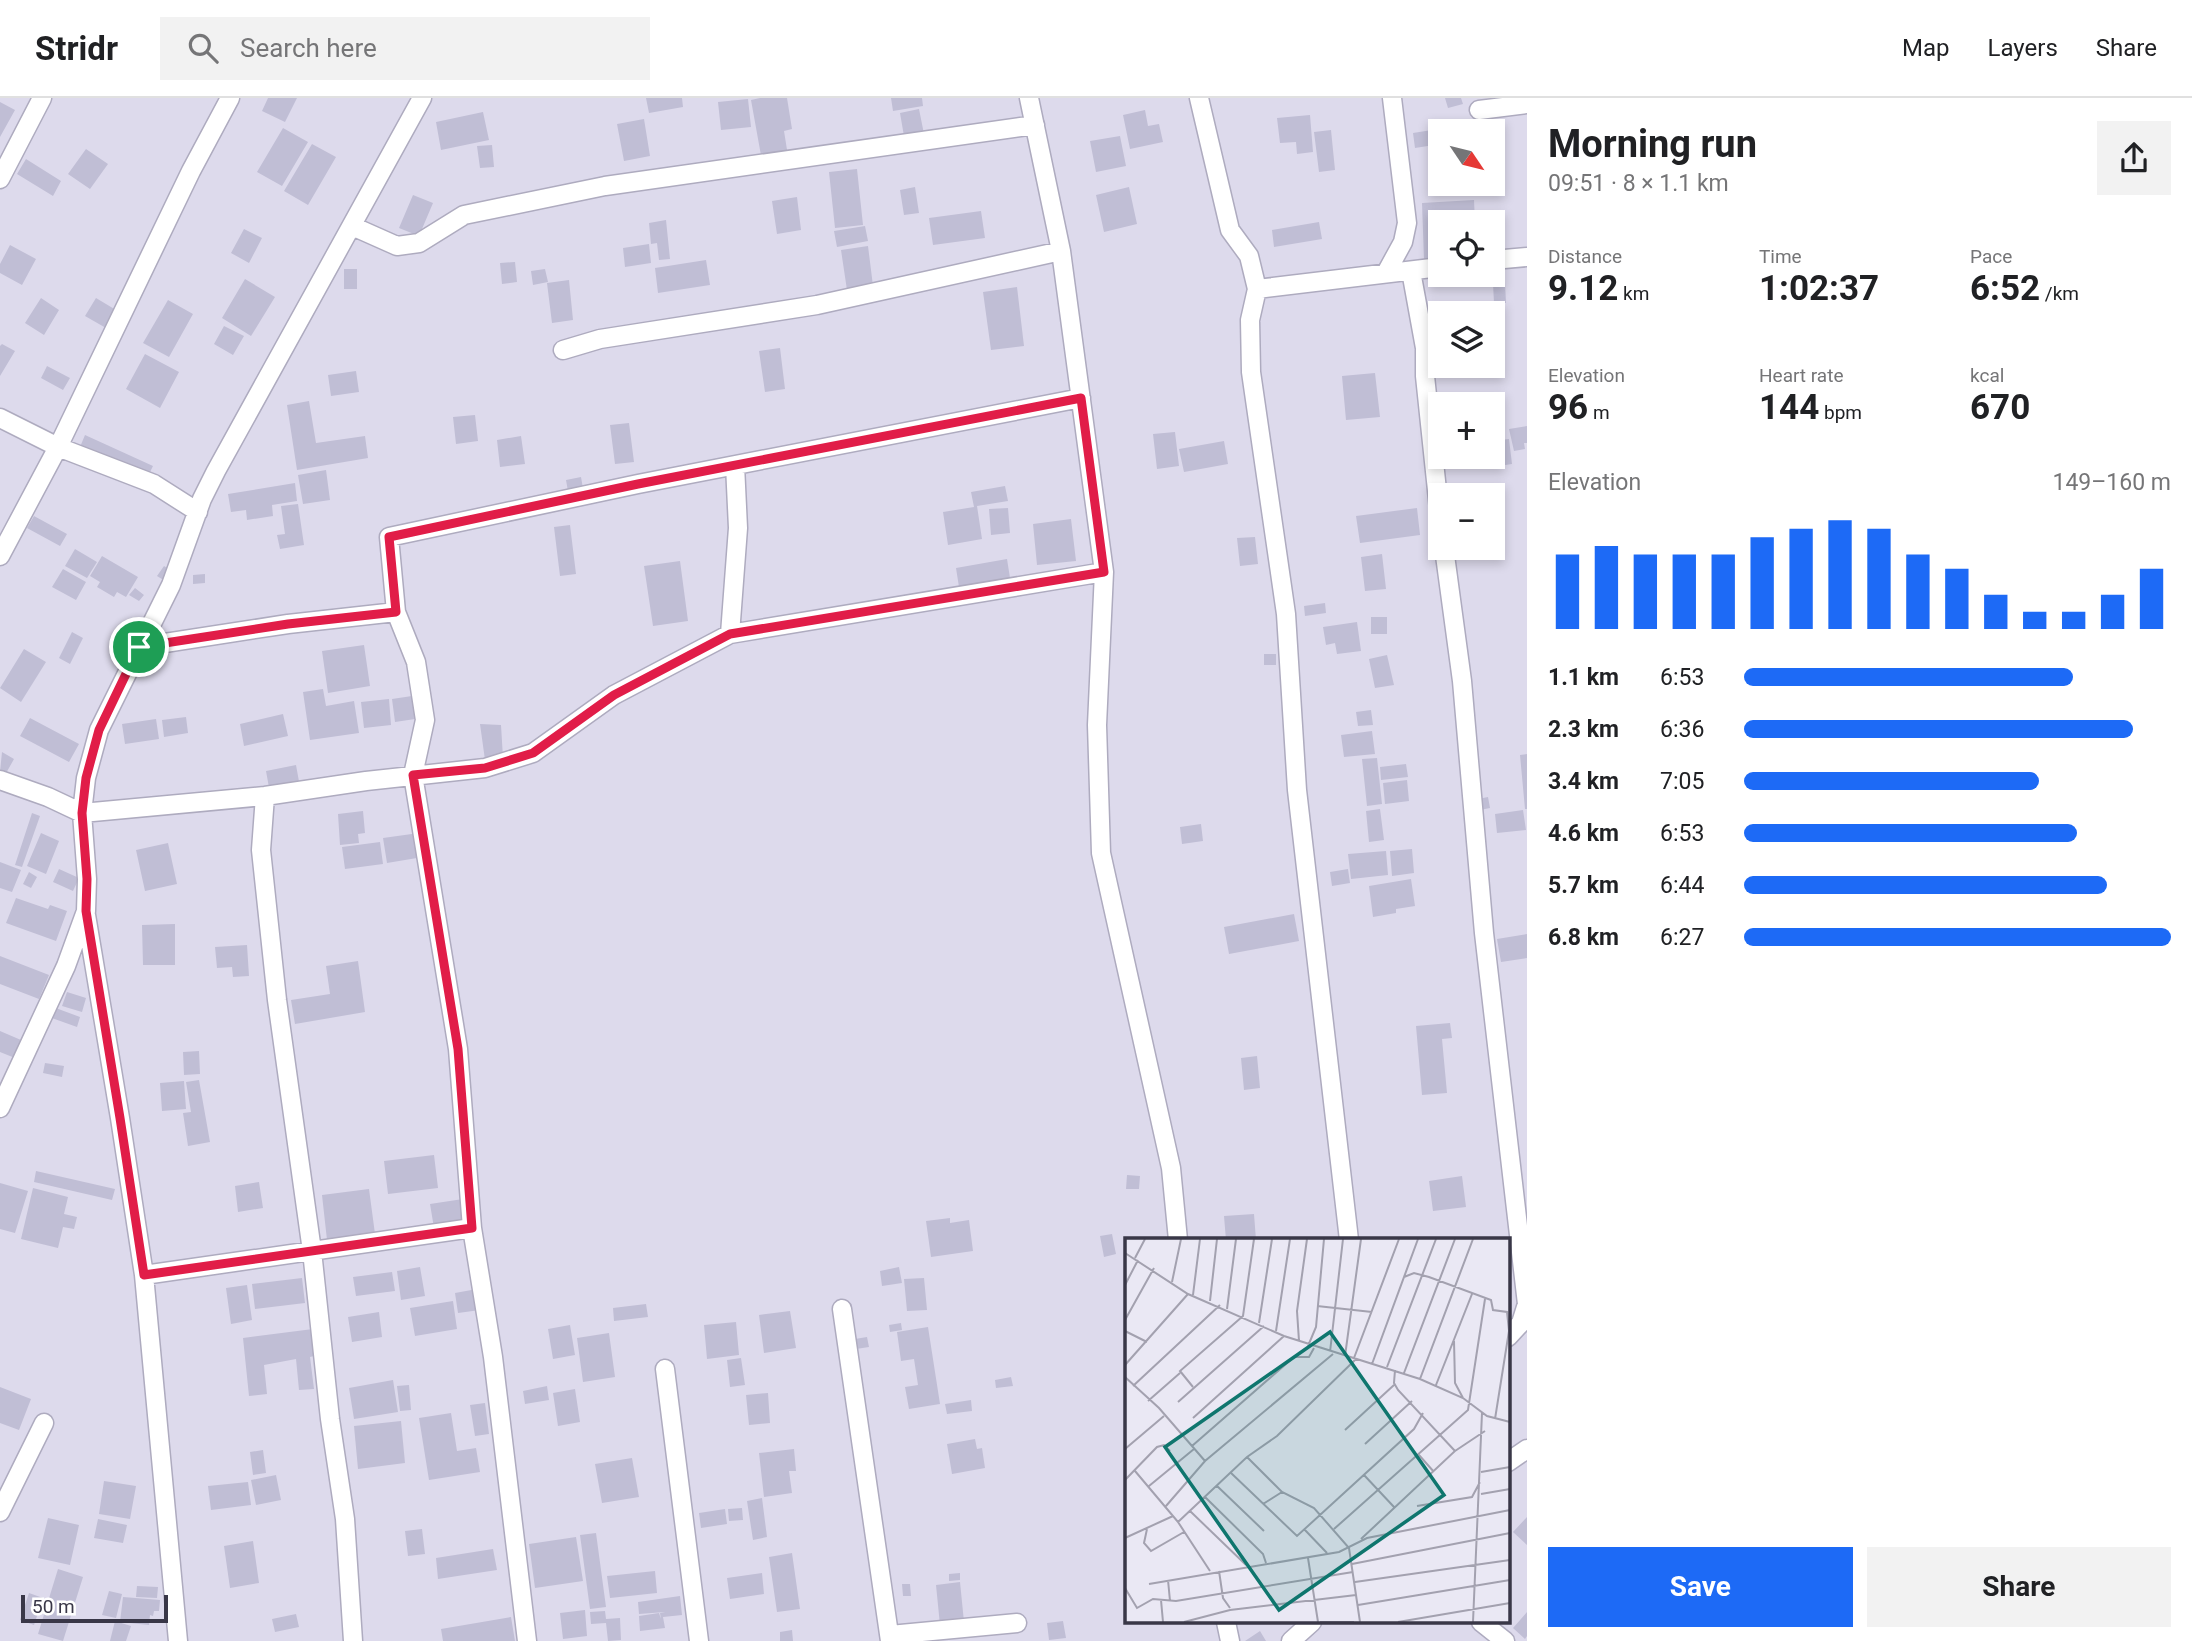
<!DOCTYPE html>
<meta charset="utf-8">
<style>
body{margin:0;font-family:Roboto,sans-serif;background:#f2f2f2;color:#202124;height:100vh;display:flex;flex-direction:column;font-size:26px;white-space:nowrap}
*{box-sizing:border-box;margin:0}
p{font-size:23px;color:#757577}
.icon{flex:none;width:38px;height:38px;fill:none;stroke:currentColor;stroke-width:2;stroke-linecap:round;stroke-linejoin:round}
.map{position:relative;flex:1;overflow:hidden}
.panel{display:flex;flex-direction:column;background:#fff;width:665px}
.panel>*{flex:none}
.needle{width:46px;rotate:125deg}
.controls{position:absolute;left:1428px;top:21px;display:grid;gap:14px}
.controls a{display:grid;place-items:center;width:77px;height:77px;border-radius:0px;background:#fff;box-shadow:0 4px 10px #0003;font-size:35px}
.scale{position:absolute;left:21px;bottom:18px;width:147px;box-sizing:border-box;padding-left:7px;border:4px solid #393747;border-top:0;font-size:19px;line-height:24px;white-space:nowrap;color:#393747;-webkit-text-stroke:5px #fff;paint-order:stroke}
.pin{position:absolute;display:grid;place-items:center;width:60px;height:60px;color:#fff;margin:-30px;border:4px solid #fff;border-radius:50%;box-shadow:0 2px 7px #0007}
.round{display:grid;place-items:center;flex:none;width:74px;height:74px;border-radius:0px;background:#f2f2f2}
.overview{display:flex;align-items:center;justify-content:space-between;height:119px;padding:0 21px}
h1{font-size:38px;font-weight:700;line-height:52px}
.stats{display:grid;grid-template-columns:repeat(3,1fr);gap:10px;height:119px;padding:7px 21px}
.stats div{display:grid;align-content:center}
.stats b{font-size:35px;font-weight:700}
.stats small{font-size:19px;font-weight:400}
.stats p{font-size:19px}
.chart{height:196px;padding:14px 21px}
.chart p{display:flex;justify-content:space-between}
.chart svg{width:100%;height:126px;margin-top:7px;stroke:#1d6af6;stroke-width:6}
.action{display:flex;gap:14px;margin-top:auto;padding:14px 21px}
.action a{flex:1;height:80px;border-radius:0px;background:#1d6af6;color:#fff;font-size:28px;font-weight:700;line-height:80px;text-align:center}
.action a+a{background:#f2f2f2;color:#202124}
ul{padding:0 21px;list-style:none;font-size:23px}
li{display:grid;grid-template-columns:112px 84px 1fr;align-items:center;height:52px}
li i{height:18px;border-radius:9px;background:#1d6af6}
header{display:flex;align-items:center;gap:42px;box-sizing:border-box;height:98px;padding:0 35px;background:#fff;border-bottom:2px solid #e0e0e0}
header strong{font-size:33px}
nav{display:flex;gap:38px;margin-inline-start:auto;font-size:24px}
.search{width:490px;height:63px;background:#f2f2f2;display:flex;align-items:center;gap:18px;box-sizing:border-box;padding:0 24px;border-radius:0px;color:#757577;font-size:26px}
main{display:flex;flex:1;min-height:0}
.map>svg:first-child{display:block}
</style>
<header>
<strong>Stridr</strong>
<div class="search"><svg class="icon" aria-label="search" viewBox="0 0 24 24"><circle cx="10" cy="10" r="6"/><path d="M15 15l6 6"/></svg>Search here</div>
<nav><a>Map</a><a>Layers</a><a>Share</a></nav>
</header>
<main>
<div class="map">
<svg width="1527" height="1543" viewBox="0 0 1527 1543">
<rect width="100%" height="100%" fill="#eae8f4"/>
<!-- residential -->
<path fill="#dddaec" fill-rule="evenodd" d="M0,0H1527V1543H0ZM1440,33H1493V86H1440ZM1440,124H1493V177H1440ZM1440,215H1493V268H1440ZM1440,306H1493V359H1440ZM1440,397H1493V450H1440ZM1126,1142H1508V1524H1126Z"/>
<!-- building -->
<path fill="#c0bed5" d="M268,0H297L285,24L262,13Z
M646,0H682L683,9L649,15Z
M760,0H787L792,31L784,33L788,58L762,63L751,2Z
M891,0H922L923,8L893,13Z
M1445,0H1461L1463,6L1448,10Z
M748,1L751,29L721,32L718,4Z
M0,4L15,12L0,39Z
M919,11L925,41L905,44L900,15Z
M1145,12L1148,28L1159,26L1163,44L1130,51L1123,17Z
M483,14L489,42L441,52L436,24Z
M1310,17L1313,54L1297,56L1296,44L1280,45L1277,20Z
M644,21L650,58L624,63L617,26Z
M283,30L308,44L282,88L257,74Z
M1331,32L1335,72L1319,74L1314,34Z
M1432,32L1434,47L1415,50L1413,35Z
M1120,38L1126,68L1096,74L1090,43Z
M312,46L336,59L308,107L284,93Z
M492,47L494,69L480,70L477,48Z
M86,51L108,66L90,91L68,76Z
M26,61L61,83L53,98L17,76Z
M857,71L863,127L835,130L829,74Z
M915,89L919,115L904,117L900,92Z
M1129,89L1137,126L1104,134L1096,97Z
M413,97L433,105L419,138L399,130Z
M797,99L801,132L777,136L772,103Z
M1474,102L1475,124H1440V161H1424L1422,105Z
M981,113L985,140L933,147L929,120Z
M666,122L670,161L659,162L657,145L651,146L649,125Z
M1319,124L1322,141L1274,149L1272,132Z
M865,128L868,143L837,149L834,133Z
M244,131L262,140L249,165L231,155Z
M649,146L651,165L625,169L623,150Z
M10,147L36,161L22,187L0,175V166Z
M868,148L873,188L847,192L841,152Z
M706,162L710,187L658,195L655,170Z
M515,164L517,184L502,186L500,165Z
M344,171H357V191H344Z
M545,171L548,184L533,187L531,173Z
M245,181L275,199L251,238L222,220Z
M569,182L573,222L552,225L547,185Z
M1505,184L1506,205H1494L1493,185Z
M1017,189L1024,248L991,252L983,194Z
M41,200L59,212L44,237L25,225Z
M96,200L116,212L106,230L85,218Z
M168,202L193,216L169,259L143,245Z
M224,228L244,238L233,257L214,246Z
M2,246L15,253L0,278V248Z
M780,250L785,291L765,294L759,253Z
M145,256L179,274L160,310L126,291Z
M47,268L70,280L63,292L41,280Z
M356,273L359,294L331,298L328,277Z
M1375,275L1380,319L1346,322L1342,278Z
M309,303L316,345L365,338L368,360L297,372L287,307Z
M475,317L478,343L456,346L453,319Z
M629,325L634,364L615,366L610,327Z
M1527,328V345H1524L1525,351L1514,353L1509,331Z
M1175,334L1179,368L1157,371L1153,336Z
M85,337L153,368L147,380L80,349Z
M521,338L525,366L500,369L497,342Z
M1509,341L1512,366L1492,369L1493,343Z
M1224,343L1228,366L1184,374L1179,351Z
M1467,359H1489L1490,369L1468,371Z
M326,372L330,402L303,406L298,377Z
M581,379L584,396L569,399L566,382Z
M295,385L297,403L272,407L273,418L247,422L246,412L231,414L228,396Z
M1005,388L1008,403L977,408L982,441L948,447L943,414L974,409L971,394Z
M298,406L304,447L280,451L277,437L285,436L281,408Z
M1008,410L1010,435L991,437L989,411Z
M1417,410L1420,437L1360,445L1356,418Z
M34,418L67,436L60,448L27,430Z
M1071,421L1076,463L1037,467L1033,426Z
M570,427L576,476L560,478L554,429Z
M1255,439L1258,466L1240,468L1237,440Z
M75,451L97,464L87,480L65,468Z
M1382,456L1386,491L1365,493L1361,459Z
M102,458L138,479L126,499L117,494L114,499L97,489L100,484L90,478Z
M1007,461L1010,480L959,489L956,470Z
M680,463L688,523L653,528L644,468Z
M164,468L172,473L165,483L157,478Z
M63,471L86,484L76,502L52,489Z
M205,476V485L193,486V477Z
M135,490L144,497L139,503L129,497Z
M1325,505L1326,515L1305,518L1304,508Z
M1371,519H1387V536H1371Z
M1357,524L1361,553L1337,556L1335,545L1326,547L1323,529Z
M72,534L83,540L70,566L59,560Z
M364,547L370,588L328,595L322,553Z
M24,551L46,564L21,604L0,590Z
M1264,556H1276V567H1264Z
M1387,557L1394,587L1375,590L1369,561Z
M323,591L326,608L354,603L359,635L310,642L303,594Z
M412,598L415,621L395,624L392,601Z
M389,601L391,627L364,630L361,604Z
M1371,612L1373,627L1358,628L1356,614Z
M283,616L288,638L244,648L240,626Z
M186,619L188,635L164,639L162,622Z
M30,620L79,646L69,664L20,638Z
M156,621L159,641L125,646L122,626Z
M480,626L501,627L503,660L485,662Z
M1372,633L1375,656L1344,659L1341,637Z
M2,654L14,661L5,677L0,674Z
M1527,656V711H1525L1520,657Z
M1377,660L1382,706L1367,708L1362,661Z
M1406,666L1408,679L1381,682L1380,669Z
M296,667L300,689L270,695L266,673Z
M1407,682L1409,703L1385,706L1383,685Z
M1488,699L1490,710L1480,712L1478,701Z
M1380,711L1384,742L1369,744L1366,713Z
M1523,712L1526,732L1497,735L1495,716Z
M363,713L365,735L358,736L359,745L340,747L338,716Z
M32,715L40,718L22,769L15,767Z
M1201,726L1203,743L1182,746L1180,729Z
M41,735L59,743L46,776L27,768Z
M419,735L423,759L387,765L383,740Z
M380,744L383,766L345,771L342,749Z
M168,745L177,786L145,793L136,752Z
M1412,751L1414,775L1392,778L1390,753Z
M1386,753L1388,777L1351,781L1348,756Z
M0,764L21,772L12,794L0,790Z
M59,771L79,780L73,793L53,784Z
M1348,771L1350,785L1332,788L1330,774Z
M29,774L37,779L31,790L23,786Z
M1411,781L1415,808L1396,811V815L1373,819L1369,788Z
M16,800L48,811L50,807L67,813L56,843L6,825Z
M1294,816L1299,843L1229,856L1224,829Z
M175,826V867H143L142,827Z
M1527,836V860L1501,864L1497,841Z
M247,847L249,878L233,879L232,869L217,870L215,849Z
M0,858L49,877L39,901L0,886Z
M358,863L365,914L295,926L291,902L330,896L326,868Z
M67,894L86,900L82,914L62,908Z
M53,909L80,919L77,929L49,919Z
M1450,925L1452,940L1442,941L1447,995L1422,997L1416,928Z
M0,933L28,945L20,962L0,954Z
M199,953L200,976L184,977L183,954Z
M1257,958L1260,990L1244,992L1241,960Z
M45,965L64,968L62,979L43,975Z
M199,982L210,1044L188,1048L183,1015L191,1014L186,984Z
M184,983L186,1011L162,1013L160,985Z
M434,1057L438,1090L388,1096L384,1063Z
M36,1073L115,1091L112,1102L34,1084Z
M1127,1077L1140,1078L1139,1091H1126Z
M1462,1078L1466,1109L1433,1113L1429,1083Z
M259,1084L263,1110L238,1114L235,1088Z
M0,1085L28,1093L15,1135L0,1131Z
M33,1090L68,1099L64,1116L77,1119L74,1131L63,1129L58,1150L21,1141Z
M369,1091L375,1136L327,1142L322,1097Z
M463,1101L466,1126L434,1130L430,1106Z
M1254,1116L1256,1142H1226L1224,1118Z
M950,1120V1125L969,1122L973,1153L931,1159L926,1123Z
M1112,1136L1116,1156L1104,1159L1100,1138Z
M420,1169L425,1198L401,1202L397,1173Z
M899,1169L902,1185L882,1188L880,1173Z
M392,1174L395,1193L356,1198L353,1179Z
M302,1180L305,1205L255,1211L252,1186Z
M924,1180L927,1212L907,1213L904,1181Z
M247,1187L252,1222L231,1226L226,1190Z
M477,1191L480,1212L458,1215L455,1195Z
M453,1203L457,1231L415,1238L410,1210Z
M646,1206L648,1219L614,1223L613,1210Z
M790,1213L796,1250L764,1255L759,1217Z
M379,1214L382,1239L352,1244L348,1219Z
M736,1224L739,1257L707,1261L704,1227Z
M901,1225L902,1232L890,1234L889,1227Z
M570,1227L575,1257L553,1261L548,1231Z
M928,1229L940,1306L909,1311L905,1289L918,1287L914,1261L901,1263L897,1234Z
M313,1231L318,1257L310,1259L314,1291L299,1292L296,1261L264,1267L267,1296L249,1298L243,1240Z
M609,1235L615,1279L583,1284L577,1240Z
M867,1239L869,1249L856,1251L855,1241Z
M741,1260L745,1287L730,1289L727,1262Z
M1011,1279L1013,1288L996,1290L995,1282Z
M393,1282L398,1314L354,1321L349,1290Z
M409,1287L411,1312L400,1313L397,1288Z
M547,1288L549,1302L525,1306L523,1293Z
M0,1289L31,1301L19,1332L0,1325Z
M575,1291L580,1324L558,1328L553,1295Z
M768,1295L770,1325L749,1327L746,1297Z
M971,1302L972,1313L947,1316L945,1306Z
M485,1305L489,1336L475,1338L470,1307Z
M451,1315L457,1353L476,1350L480,1374L429,1382L419,1320Z
M401,1323L405,1365L358,1371L354,1328Z
M975,1341L977,1351L982,1350L985,1370L952,1376L947,1346Z
M794,1351L796,1373H789L792,1395L764,1399L759,1355Z
M263,1352L266,1375L253,1377L250,1354Z
M632,1360L639,1399L602,1405L595,1366Z
M276,1377L281,1402L256,1407L251,1382Z
M104,1383L136,1388L130,1421L99,1416Z
M248,1384L251,1407L211,1412L208,1388Z
M762,1400L767,1439L753,1442L747,1403Z
M742,1410L743,1422L729,1423L728,1411Z
M725,1411L727,1426L701,1430L699,1415Z
M1527,1419V1447L1513,1434Z
M48,1420L79,1427L70,1467L38,1460Z
M98,1421L127,1427L123,1445L94,1440Z
M422,1431L425,1456L408,1458L405,1433Z
M596,1435L606,1509L590,1511L580,1437Z
M576,1439L583,1483L535,1490L529,1446Z
M253,1443L259,1485L230,1490L224,1448Z
M493,1451L497,1472L438,1481L436,1460Z
M792,1455L800,1511L777,1514L769,1459Z
M58,1471L83,1479L63,1543L38,1536Z
M655,1473L657,1495L610,1500L607,1478Z
M762,1475L764,1496L730,1501L727,1480Z
M960,1475V1482L949,1483V1476Z
M960,1484L964,1524L940,1527L936,1487Z
M902,1486H910L911,1498H903Z
M137,1488L158,1489L157,1500L136,1499Z
M109,1493L122,1496L116,1520L102,1517Z
M29,1495L43,1500L34,1527L20,1522Z
M680,1498L682,1517L663,1519L665,1530L640,1533L639,1518L659,1515L661,1521L660,1515L665,1514L639,1516L638,1504Z
M123,1499L160,1502L159,1513H154L153,1518L150,1517L149,1527L120,1524Z
M585,1512L587,1538L563,1541L560,1515Z
M605,1513L606,1521L620,1520L621,1542L608,1543L606,1525L591,1526L590,1514Z
M1527,1514V1538L1525,1541L1513,1530Z
M296,1516L299,1529L275,1534L272,1521Z
M511,1519L515,1543H443L441,1531Z
M115,1523L131,1528L126,1543H110Z
M1063,1523L1066,1540L1049,1542L1047,1525Z
M792,1532L793,1543H780V1534Z
M1260,1533L1266,1543H1245Z"/>
<g fill="none" stroke-linecap="round" stroke-linejoin="round">
<!-- street casing -->
<g stroke="#aeabbf" stroke-width="21">
<path id="street" d="M1029,0L1061,153L1104,474L1097,627L1101,755L1171,1070L1178,1142
M1199,0L1230,132L1249,158L1257,191L1250,222L1251,274L1286,516L1297,692L1349,1142
M1479,12L1527,6
M0,81L42,0
M352,128L397,148L419,145L464,117L605,88L1035,27
M1493,162L1527,159
M1411,173L1425,250V278L1440,421
M1386,175L1403,144L1407,125L1392,0
M1257,191L1440,169
M563,252L600,241L817,207L1061,153
M0,320L58,349L154,386L198,414
M1444,450L1462,583L1484,835L1527,1206
M0,458L58,349L191,73L230,0
M730,536L738,430L735,367
M139,549L288,526L396,514
M0,682L48,699L82,715L265,698L366,683L485,670L533,655L614,597L730,536L1104,474
M265,698L261,752L277,902L312,1153L330,1321L345,1421L353,1543
M86,817L120,1020L144,1177L178,1543
M0,1010L66,868L86,813L87,781L82,715L86,680L99,632L171,487L202,401L216,373L422,0
M144,1177L472,1130
M842,1211L890,1543
M1508,1239L1521,1225L1527,1206
M665,1271L699,1543
M1508,1364L1527,1351
M0,1414L44,1325
M1226,1524L1230,1543
M1481,1524L1505,1543
M890,1537L1017,1525
M527,1543L493,1259L472,1130L458,951L413,677L425,622L416,564L396,514L389,439L638,386L1081,300
M1291,1543L1312,1524"/>
</g>
<!-- street -->
<use href="#street" stroke="#fff" stroke-width="18"/>
</g>
<g fill="none" stroke-linecap="round" stroke-linejoin="round">
<!-- route casing -->
<g stroke="#fff" stroke-width="14">
<path id="route" d="M1081,300L1104,474L730,536L614,597L533,655L485,670L413,677L458,951L472,1130L144,1177L120,1020L86,813L87,781L82,715L86,680L99,632L139,549L288,526L396,514L389,439L638,386Z"/>
</g>
<!-- route -->
<use href="#route" stroke="#e11d48" stroke-width="9"/>
</g>
<!-- overview -->
<g transform="translate(1125 1140)">
<rect width="385" height="385" fill="#eae8f4"/>
<path fill="none" stroke="#a3a1af" stroke-width="2" d="M0,15L63,56L159,98L295,141L338,160L362,178L385,184M10,20L20,1M279,39L289,35L304,39L366,62L368,72L382,74L384,93L370,181M47,44L56,1M0,47L13,22M68,57L75,1M85,63L92,1M192,68L247,74M102,71L111,1M0,82L29,30M134,85L147,1M0,93L22,104M151,93L165,1M174,103L172,73L182,1M329,103L330,145L338,160M183,108L191,89L199,1M205,114L218,1M220,118L236,1M229,120L274,1M247,126L293,1M0,127L63,56M262,129L311,1M279,135L330,1M0,139L34,170L80,223M295,141L348,1M311,147L347,56M8,148L95,67M68,149L55,133L118,78L129,1M23,163L55,135M53,164L139,88M68,180L159,98M220,192L269,147M240,206L287,163M67,208L169,119H184L189,110M0,211L39,178M330,213L360,193M294,217L309,234M122,219L157,254L189,270L224,310L235,384M10,233L53,284L122,219L152,198L231,121M105,234L172,298L289,191L298,175M356,234L385,229M239,237L269,269M0,242L32,209L39,207L45,213M91,247L139,293M24,248L69,211M356,256L385,251M80,259L138,316L141,325M138,266L157,254M41,268L80,223L208,116M292,268L347,259L355,244M65,273L121,327M53,284L85,333M22,291L19,305L26,313L59,294M179,291L202,315M209,291L343,172L360,61M0,300L48,278M236,301L330,213L273,152L269,145L270,132M183,320L193,384M227,326L385,295M94,333L98,360L105,370M43,342L45,363M230,344L385,322M24,346L214,314L242,300L385,272M0,350L12,370L28,361L51,363L228,334M36,362L38,384M233,367L385,342M59,384L105,372L231,357M195,384H229M273,384L385,365M348,384L357,175"/>
<path fill="#0f766e" fill-opacity="0.15" stroke="#0f766e" stroke-width="3.5" d="M205,94L319,257L154,372L40,209Z"/>
<rect width="385" height="385" fill="none" stroke="#393747" stroke-width="3.5"/>
</g>
</svg>
<div class="controls">
<a><svg class="needle" viewBox="-14 -14 28 28"><path d="M0-13l5 13h-10z" fill="#e53935"/><path d="M0 13l5-13h-10z" fill="#757577"/></svg></a>
<a><svg class="icon" aria-label="locate" viewBox="0 0 24 24"><circle cx="12" cy="12" r="6"/><path d="M12 2v4M12 18v4M2 12h4M18 12h4"/></svg></a>
<a><svg class="icon" aria-label="layers" viewBox="0 0 24 24"><path d="M12 4l9 5-9 5-9-5zM3 14l9 5 9-5"/></svg></a>
<a>+</a>
<a>−</a>
</div>
<div class="scale">50 m</div>
<div class="pin" style="left:139px;top:549px;background:#1e9e55"><svg class="icon" aria-label="arrive" viewBox="0 0 24 24"><path d="M6 21V4h12l-3 4 3 4H6"/></svg></div>
</div>
<section class="panel">
<div class="overview"><div><h1>Morning run</h1><p>09:51 · 8 × 1.1 km</p></div><a class="round"><svg class="icon" aria-label="share" viewBox="0 0 24 24"><path d="M12 15V3M7 8l5-5 5 5M5 13v7h14v-7"/></svg></a></div>
<div class="stats">
<div><p>Distance</p><b>9.12<small> km</small></b></div>
<div><p>Time</p><b>1:02:37</b></div>
<div><p>Pace</p><b>6:52<small> /km</small></b></div>
</div>
<div class="stats">
<div><p>Elevation</p><b>96<small> m</small></b></div>
<div><p>Heart rate</p><b>144<small> bpm</small></b></div>
<div><p>kcal</p><b>670</b></div>
</div>
<div class="chart"><p><span>Elevation</span>149–160 m</p>
<svg viewBox="0 0 160 44" preserveAspectRatio="none"><path d="M5 44V18M15 44V15M25 44V18M35 44V18M45 44V18M55 44V12M65 44V9M75 44V6M85 44V9M95 44V18M105 44V23M115 44V32M125 44V38M135 44V38M145 44V32M155 44V23"/></svg>
</div>
<ul>
<li><b>1.1 km</b>6:53<i style="width:77%"></i></li>
<li><b>2.3 km</b>6:36<i style="width:91%"></i></li>
<li><b>3.4 km</b>7:05<i style="width:69%"></i></li>
<li><b>4.6 km</b>6:53<i style="width:78%"></i></li>
<li><b>5.7 km</b>6:44<i style="width:85%"></i></li>
<li><b>6.8 km</b>6:27<i style="width:100%"></i></li>
</ul>
<div class="action"><a>Save</a><a>Share</a></div>
</section>
</main>
